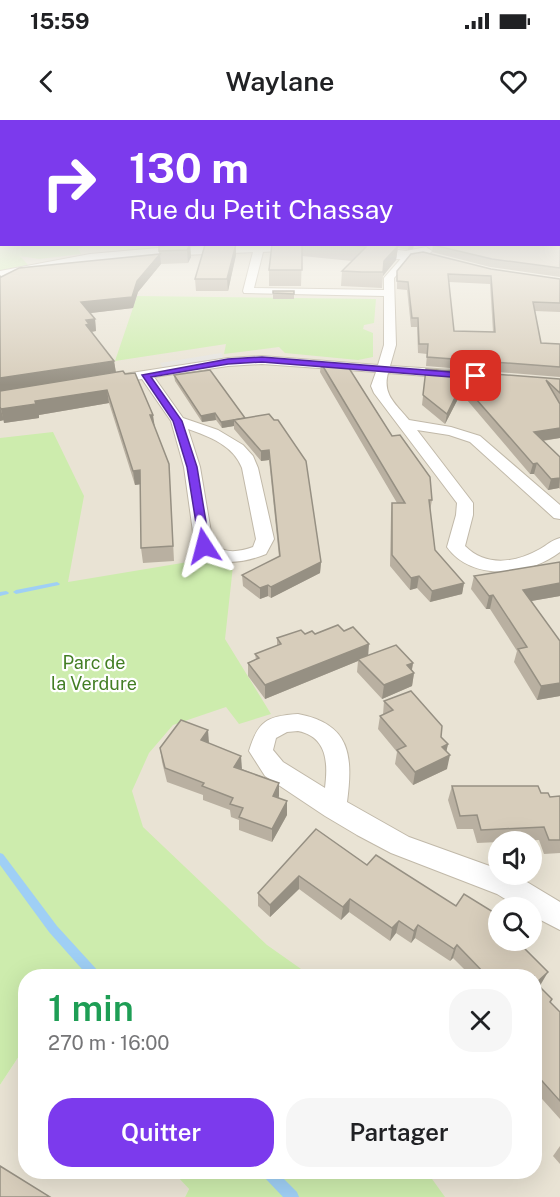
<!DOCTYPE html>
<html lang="fr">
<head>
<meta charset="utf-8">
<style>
  :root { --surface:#fff; --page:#f6f6f6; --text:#202124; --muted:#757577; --accent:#7c3aed }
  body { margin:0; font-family:"Public Sans",sans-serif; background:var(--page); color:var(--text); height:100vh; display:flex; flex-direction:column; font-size:22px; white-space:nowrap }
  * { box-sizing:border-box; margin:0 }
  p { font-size:20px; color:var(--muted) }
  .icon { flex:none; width:33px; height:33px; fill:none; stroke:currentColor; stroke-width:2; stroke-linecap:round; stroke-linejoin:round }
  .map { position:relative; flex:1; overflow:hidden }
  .drawer { position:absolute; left:18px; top:849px; width:524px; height:210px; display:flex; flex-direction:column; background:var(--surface); border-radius:24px; box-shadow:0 6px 24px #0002 }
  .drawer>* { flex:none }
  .banner { position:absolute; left:0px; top:0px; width:561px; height:126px; box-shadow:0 6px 24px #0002; background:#7c3aed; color:#fff; overflow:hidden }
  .fabs { position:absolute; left:488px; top:711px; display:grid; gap:12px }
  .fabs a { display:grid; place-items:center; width:54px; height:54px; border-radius:50%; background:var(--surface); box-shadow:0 6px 24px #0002; font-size:30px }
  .pin { position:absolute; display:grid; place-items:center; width:51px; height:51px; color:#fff; margin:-26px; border-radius:12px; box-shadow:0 3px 9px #0006 }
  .me { position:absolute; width:66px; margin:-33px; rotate:351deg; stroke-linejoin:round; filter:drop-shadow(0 0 4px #0008) }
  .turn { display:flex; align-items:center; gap:21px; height:126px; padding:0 30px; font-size:27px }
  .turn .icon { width:78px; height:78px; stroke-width:2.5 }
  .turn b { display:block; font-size:42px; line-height:51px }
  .round { display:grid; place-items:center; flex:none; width:63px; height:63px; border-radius:24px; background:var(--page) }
  .headline { display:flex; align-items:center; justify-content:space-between; height:102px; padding:0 30px }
  h1 { font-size:36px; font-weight:600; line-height:45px; color:#1e9e55 }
  .cta { display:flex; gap:12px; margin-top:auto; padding:12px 30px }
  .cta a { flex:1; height:69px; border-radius:24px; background:var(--accent); color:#fff; font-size:24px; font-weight:600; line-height:69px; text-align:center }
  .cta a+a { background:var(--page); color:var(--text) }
  .status { display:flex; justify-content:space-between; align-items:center; height:42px; padding:0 30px; background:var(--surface); direction:ltr }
  .status svg { height:16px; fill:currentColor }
  header { display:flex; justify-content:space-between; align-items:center; height:78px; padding:0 30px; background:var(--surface); font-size:27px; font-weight:600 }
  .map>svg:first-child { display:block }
</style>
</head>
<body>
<div class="status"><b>15:59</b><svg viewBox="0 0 49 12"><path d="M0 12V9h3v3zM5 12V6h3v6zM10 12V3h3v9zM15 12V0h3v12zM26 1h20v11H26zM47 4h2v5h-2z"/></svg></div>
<header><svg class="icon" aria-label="back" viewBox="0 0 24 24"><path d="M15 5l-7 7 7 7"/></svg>Waylane<svg class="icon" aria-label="heart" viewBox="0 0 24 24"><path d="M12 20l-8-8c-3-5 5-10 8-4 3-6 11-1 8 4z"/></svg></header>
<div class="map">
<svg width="560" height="1077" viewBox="0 0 560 1077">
  <rect width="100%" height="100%" fill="#f5f1e7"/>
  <g fill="#e9e3d4" fill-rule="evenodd">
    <path d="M0,114L2,124H560V114V1077H351L333,1052H534V856H185L0,531ZM498,722H531V754H498ZM498,788H531V820H498Z"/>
    <path d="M25,927L26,1052H173L189,1069L185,1077H0V965Z"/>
  </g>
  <g fill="#cdecad">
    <path d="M0,114L2,124L87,125L78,128L81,134L39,139L20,136L28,145L0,151Z"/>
    <path d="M137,176L376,179L374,203L364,205L363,209L373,213V237L358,240L285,233L279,227L224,234L226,224L115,241Z"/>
    <path d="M53,312L84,376L68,462L200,440L233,446L225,519L271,594L239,604L226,587L173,605L149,633L132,671L143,707L267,825L311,856H26L25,927L0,965V318Z"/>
    <path d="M173,1052H427L445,1077H185L189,1069Z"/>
  </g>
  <path fill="#e5e3df" d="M221,233L225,240L163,248L160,243Z"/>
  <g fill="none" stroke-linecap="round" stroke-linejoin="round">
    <g fill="#9fcff5" fill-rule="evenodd">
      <path d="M57,462L60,464L59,465L16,474L13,472L16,470Z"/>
      <path d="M6,471L8,472L9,473L8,474L0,476V472Z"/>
      <path d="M0,733L3,734L57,806L99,852L100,856H88L49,812L0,745Z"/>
      <path d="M263,1052H277L297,1072L299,1077H283L264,1057Z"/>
    </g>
    <defs>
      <g id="minor">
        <path d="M258,129L263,132L254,168L384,170V158L405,134H411V138L394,158L396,225L390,246L452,250L458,254L452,258L388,253C382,275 396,284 409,300L451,307L480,316L560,385V399L554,398L470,322L449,315L417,310L473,383V395L465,426C486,447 515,443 540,429C547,425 552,420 560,418V432C529,456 472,462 447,427L456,395L457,383L374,273L371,266L376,252L262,244L228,246L154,257L183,298L218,310L243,325L253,336L258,348L274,419L266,434C244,443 211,449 195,426L184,347L171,301L142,259L110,264L103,260L105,257L228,238L262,236L378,245L384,225V176L244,173L243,171L253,132ZM188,309C210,317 233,325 242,348L256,419L253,427C239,432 225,434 213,424L200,347Z"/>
        <path d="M298,594C351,604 353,636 347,682L409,717L498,749V754L517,756L560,782V810L531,795V788H520L497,774L391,733L357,715L325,696L265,656L249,631C258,601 267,596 298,594ZM298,611C328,617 328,644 325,668L283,642L273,630L276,618L287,612Z"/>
      </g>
      <g id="tertiary">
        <path d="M257,124L315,126L309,130L158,136L90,142L0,159V151L90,134L158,128Z"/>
        <path d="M362,125L406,131L426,127L432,131C417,147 377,136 358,132V126Z"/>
      </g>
    </defs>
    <use href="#minor" stroke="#c1b9a9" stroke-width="2"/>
    <use href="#tertiary" stroke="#c1b9a9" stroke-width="2"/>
    <use href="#minor" fill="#fff" fill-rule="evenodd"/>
    <use href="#tertiary" fill="#fff" fill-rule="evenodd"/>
  </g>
  <g fill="#b9b0a1" fill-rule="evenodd">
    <path d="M560,114V157L490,147L432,132L433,125L560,124Z"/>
    <path d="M159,124H190L191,137L188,143L161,144L138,172L133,188L90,193L95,199L96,211L91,212L114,241L116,253L155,308L169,344L174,441L143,443L141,428V364L135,365L109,283L39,295V298L4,303V300L0,301V156L1,157L159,134Z"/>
    <path d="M272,124H414L413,129L408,130L398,128L396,140L383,156L382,168L341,166L342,151L352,141L302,136L301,166H269V150Z"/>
    <path d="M236,135L228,171H196L195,159Z"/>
    <path d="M491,149L560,159V192L535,191L541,223L560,224V257L426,246L427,234L418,233L417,207H411L407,170L397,169V151ZM449,162L490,164L493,212L454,211Z"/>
    <rect x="273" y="171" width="21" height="8"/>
    <path d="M321,243L432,380L430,391L435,430L464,463L462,474L430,482L417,468L410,470L390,446L391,394L392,383H397L320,252Z"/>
    <path d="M426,249L560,259V318L543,321L560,337V369L559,368L548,370L534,354H530L461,273L445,304L422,285Z"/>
    <path d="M174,255L245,298L269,294L321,442L320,453L271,478L268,476L260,479L243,466L242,455L279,437L269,340L261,341L234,309V306L222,308L216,300L202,302L175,261Z"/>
    <path d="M474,456L560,476L531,481L560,521V576L537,580L514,542L517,531L490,489H486L471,469Z"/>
    <path d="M305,514H315L368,535L413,543L412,550L414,553L412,566L382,579L357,552L358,541L265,579L248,556V543L256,540L255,534L277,526V518Z"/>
    <path d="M384,581L441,617L448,624L446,631L447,649L413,665L395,644L397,632L378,609L380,596L383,595Z"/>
    <path d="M209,624L242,649L279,663V678L287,695L272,722L239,710V700L231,697L230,690L203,680V675L167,662L162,642L160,628Z"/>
    <path d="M452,666L541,673L550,677L560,676V733L544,734L539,720L477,723L473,709H457L448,680Z"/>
    <path d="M316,709L367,745L456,786L496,800L541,864L539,866L551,883L560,892V999L534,970V856H471L453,838L450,841L415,818L411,823L396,813L390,821L349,792L341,800L299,769L270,797L258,786V773Z"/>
    <path d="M560,1026V1044L553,1036Z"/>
  </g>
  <g fill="#969083">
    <path d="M190,124L191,137L188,143L187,130Z"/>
    <path d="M236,124V135L228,171L227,159Z"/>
    <path d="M409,124H414L413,129L408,130Z"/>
    <path d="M398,126L396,140L383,156L384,141Z"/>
    <path d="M160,134L161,144L138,172L133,188L83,194L81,182L137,161Z"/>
    <path d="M95,199L96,211L90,212L88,217L86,200Z"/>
    <path d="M114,241L116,253L0,272V258Z"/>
    <path d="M462,263L461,273L445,304L447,294Z"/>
    <path d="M107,270L109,283L39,295V298L4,303L1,289L35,281Z"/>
    <path d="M0,287L4,300L0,301Z"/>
    <path d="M215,293L216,300L202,302L201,296Z"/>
    <path d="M150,295H153L155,308Z"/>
    <path d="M234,300V306L222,308L221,302Z"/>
    <path d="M560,308V318L532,322L534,312Z"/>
    <path d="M269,330V340L261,341V331Z"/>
    <path d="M537,343L534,354H530L533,344Z"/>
    <path d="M140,350L142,364L135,365L133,351Z"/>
    <path d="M560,358L559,368L548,370L551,359Z"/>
    <path d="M321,442L320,453L271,478V467Z"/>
    <path d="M419,456L417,468L410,470L411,458Z"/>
    <path d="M464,463L462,474L430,482L432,471Z"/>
    <path d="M560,463V476L520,483L523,470Z"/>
    <path d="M268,465V476L260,479V468Z"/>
    <path d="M493,475L490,489H486L489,476Z"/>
    <path d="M369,524L368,538L358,539V541L265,579V565Z"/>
    <path d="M413,543L411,554L414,553L412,566L382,579L384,565L407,545Z"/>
    <path d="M560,563V576L537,580L541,566Z"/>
    <path d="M208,610L209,623L201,620Z"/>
    <path d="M448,624L445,638L442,627Z"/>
    <path d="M450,635L447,649L413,665L415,652Z"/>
    <path d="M241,636L242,649L234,647Z"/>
    <path d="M279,663V676L273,689V676Z"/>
    <path d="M287,681V695L272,722V709Z"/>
    <path d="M299,756V769L270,797V785Z"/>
    <path d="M350,779L349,792L341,800L343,787Z"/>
    <path d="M399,801L396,813L390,821L392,808Z"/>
    <path d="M418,805L415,818L411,823L414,811Z"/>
    <path d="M457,825L453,838L450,841L454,829Z"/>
    <path d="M548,852L541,864L534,871L536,863Z"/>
  </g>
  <g fill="#d7cdbb" stroke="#969083" stroke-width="1.5" fill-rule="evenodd">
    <path d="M560,114V148L492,139L433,125L560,124Z"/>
    <path d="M190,124L187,130L159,131V126Z"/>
    <path d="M236,124L227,159H195L205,125Z"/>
    <path d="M272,124H302V150H269Z"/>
    <path d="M339,124H391L398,126L384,141L383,152H362L342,151L366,127Z"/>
    <path d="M423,132L491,149L560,159V183L533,182L541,223L560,224V247L427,237L428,224H419L418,198H412L408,162L397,161V151L411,134ZM448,154L491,156L495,212L454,211Z"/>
    <path d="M160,134L137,161L132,177L81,182L95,199L86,200L89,204L86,205L114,241L0,258V156L1,157L19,148Z"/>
    <path d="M273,171H294V174L273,173Z"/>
    <path d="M321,243L347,245L392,316L400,315L430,357L432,380H429L435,430L464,463L432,471L419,456L411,458L392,435V383H405Z"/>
    <path d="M426,249L560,259V273L546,260L560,284V308L534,312L560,337V358L551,359L537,343L533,344L462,263L447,294L423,275Z"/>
    <path d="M210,250L245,298L221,302L215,293L201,296L174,255Z"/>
    <path d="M123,251L125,254L135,253L153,295H150L169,344L173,426L141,428L140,350L133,351L107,270L35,281L36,284L1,289L0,287V271Z"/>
    <path d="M269,294L274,300H278L306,341L321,442L271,467L268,465L260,468L242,455L280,436L269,330L261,331L234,300Z"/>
    <path d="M560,442V463L523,470L560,521V563L541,566L518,529L527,527L493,475L489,476L474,456Z"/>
    <path d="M338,505L344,511L353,507L369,524L265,565L248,543L259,538L255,534L281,524L277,518L301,510L305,514L312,511L315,514Z"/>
    <path d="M396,525L413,543L407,545L414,553L384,565L358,539Z"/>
    <path d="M411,571L442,606L441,617L448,624L442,627L450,635L415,652L397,630L406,626L380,596L393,590L384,581Z"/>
    <path d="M181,600L208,610L201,620L241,636L234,647L279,663L273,676L287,681L272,709L239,697L243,688L230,684L233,678L202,666L204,663L165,648L160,628Z"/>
    <path d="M452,666H538L541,673H548L550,677L560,676V720H549L544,707L481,710L477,695L460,696Z"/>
    <path d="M316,709L367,745L376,735L456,786L464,774L498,795L495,799L498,802V820H516L548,852L536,863L552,879L550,882L560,892V981L534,952V856H487L457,825L454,829L418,805L414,811L399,801L392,808L350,779L343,787L299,756L270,785L258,773Z"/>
    <path d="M0,1046L50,1077H0Z"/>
  </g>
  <linearGradient id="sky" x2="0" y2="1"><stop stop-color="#8bbfed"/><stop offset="0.43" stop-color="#faf9f4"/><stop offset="1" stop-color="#faf9f4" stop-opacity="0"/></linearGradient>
  <rect width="560" height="265" fill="url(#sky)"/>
  <path fill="#7c3aed" stroke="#51269a" stroke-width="1.5" d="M262,237L476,254L480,256L476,259L262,242L228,244L151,257L182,301L197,347L210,426L208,428H200L187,347L173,301L142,255L228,239Z"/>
  <g text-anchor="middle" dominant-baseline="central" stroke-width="4.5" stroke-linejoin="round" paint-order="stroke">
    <g font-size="18" fill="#437e24" stroke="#fff">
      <text x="94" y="542">Parc de<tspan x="94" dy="21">la Verdure</tspan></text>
    </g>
  </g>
</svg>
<div class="fabs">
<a><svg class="icon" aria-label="sound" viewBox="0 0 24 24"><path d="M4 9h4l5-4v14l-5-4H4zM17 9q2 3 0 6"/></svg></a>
<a><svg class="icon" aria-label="search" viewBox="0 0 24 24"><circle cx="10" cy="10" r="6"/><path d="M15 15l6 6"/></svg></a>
</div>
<div class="pin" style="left:476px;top:256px;background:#d93025"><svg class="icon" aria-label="arrive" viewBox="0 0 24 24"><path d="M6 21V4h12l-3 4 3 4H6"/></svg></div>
<svg class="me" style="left:204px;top:426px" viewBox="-20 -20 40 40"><path d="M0-17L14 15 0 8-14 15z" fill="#7c3aed" stroke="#fff" stroke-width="4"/></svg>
<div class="banner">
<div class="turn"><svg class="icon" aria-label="right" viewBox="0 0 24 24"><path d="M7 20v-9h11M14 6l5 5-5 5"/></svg><div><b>130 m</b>Rue du Petit Chassay</div></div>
</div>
<section class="drawer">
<div class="headline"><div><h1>1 min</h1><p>270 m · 16:00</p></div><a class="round"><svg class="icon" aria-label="close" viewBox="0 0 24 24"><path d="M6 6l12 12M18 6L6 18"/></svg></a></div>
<div class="cta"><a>Quitter</a><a>Partager</a></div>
</section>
</div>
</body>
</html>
